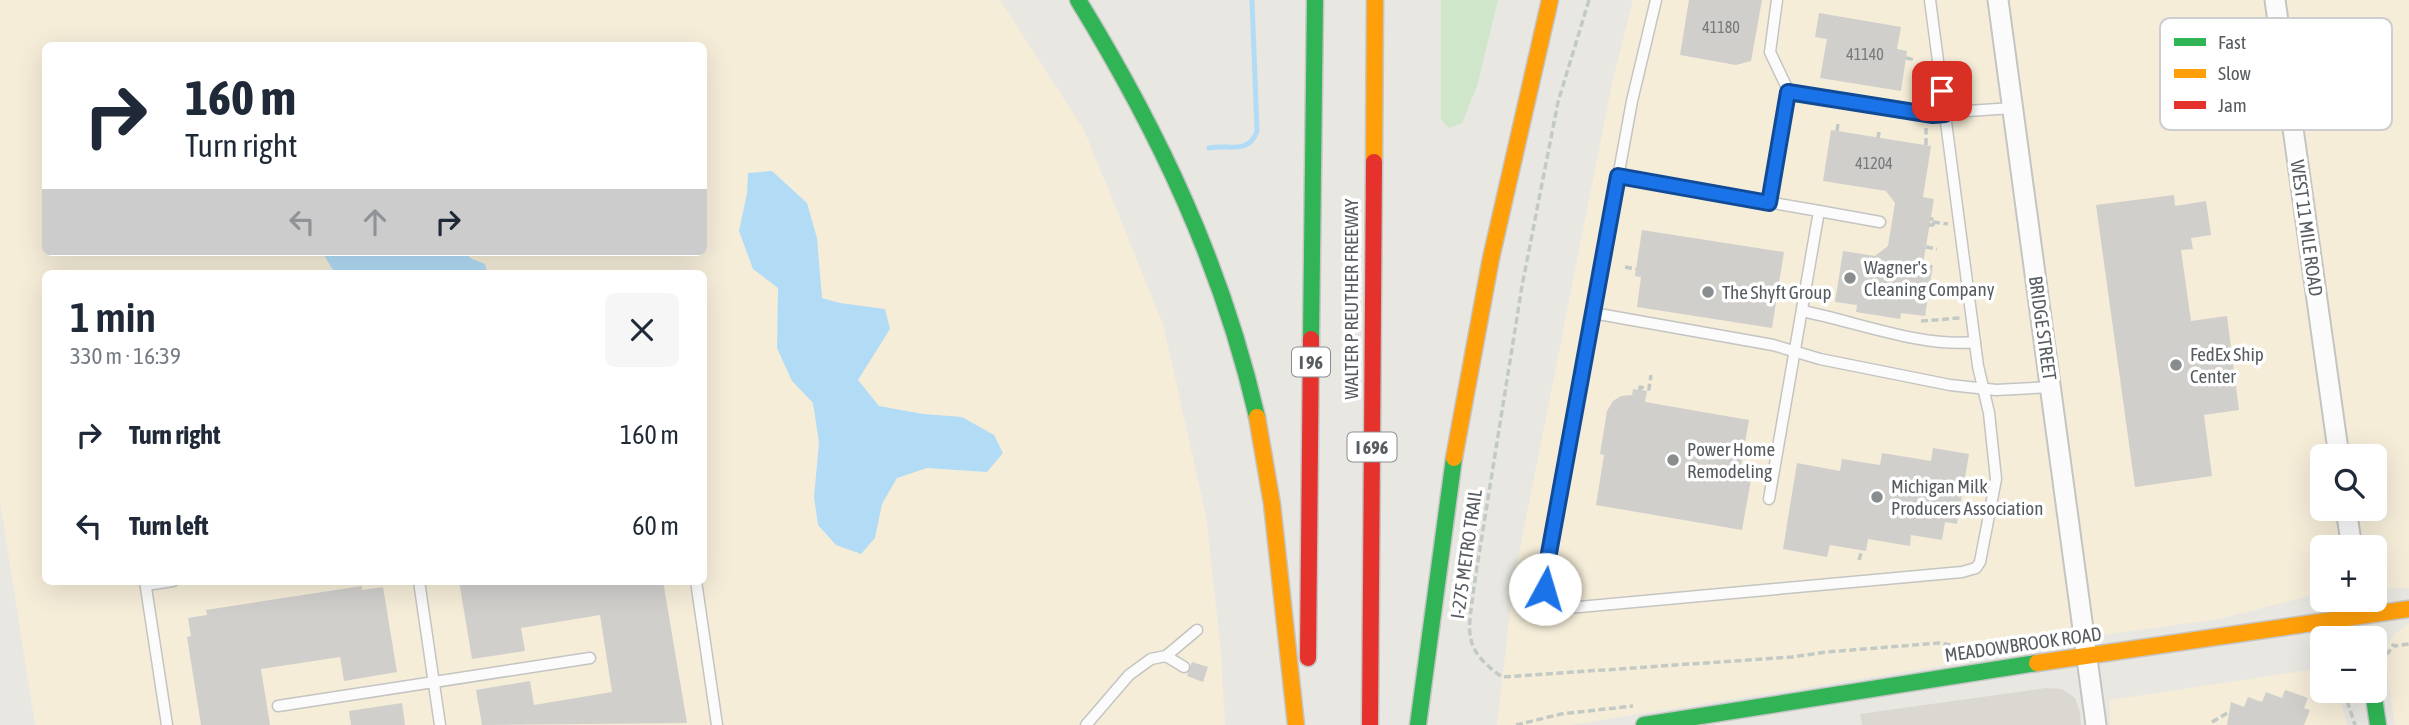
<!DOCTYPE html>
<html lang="en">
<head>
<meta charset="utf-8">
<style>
  :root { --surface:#fff; --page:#f6f6f7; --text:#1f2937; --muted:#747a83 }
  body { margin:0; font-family:"Asap Condensed",sans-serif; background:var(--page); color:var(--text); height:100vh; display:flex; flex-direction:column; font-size:26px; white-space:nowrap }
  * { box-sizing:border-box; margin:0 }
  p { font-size:23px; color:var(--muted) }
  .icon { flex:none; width:38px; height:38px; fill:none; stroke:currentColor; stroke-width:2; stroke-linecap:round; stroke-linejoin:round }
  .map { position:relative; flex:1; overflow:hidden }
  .details { position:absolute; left:42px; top:270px; width:665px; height:315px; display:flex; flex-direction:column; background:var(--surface); border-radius:10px; box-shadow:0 7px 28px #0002 }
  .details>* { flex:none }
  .top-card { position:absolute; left:42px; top:42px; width:665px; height:214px; border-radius:10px; box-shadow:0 7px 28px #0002; background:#fff; color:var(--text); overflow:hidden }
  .tools { position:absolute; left:2310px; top:444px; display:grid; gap:14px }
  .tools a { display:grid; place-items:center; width:77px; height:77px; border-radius:10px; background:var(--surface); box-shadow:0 7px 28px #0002; font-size:35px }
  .pin { position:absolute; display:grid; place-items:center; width:60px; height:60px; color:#fff; margin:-30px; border-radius:14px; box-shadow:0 4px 10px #0006 }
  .me { position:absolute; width:77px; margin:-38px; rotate:6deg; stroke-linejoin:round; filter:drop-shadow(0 0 5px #0008) }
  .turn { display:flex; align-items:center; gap:24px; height:147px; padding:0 28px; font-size:32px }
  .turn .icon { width:91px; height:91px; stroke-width:2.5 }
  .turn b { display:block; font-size:49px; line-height:60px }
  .lanes { display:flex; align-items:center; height:66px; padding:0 28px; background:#0003; justify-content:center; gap:35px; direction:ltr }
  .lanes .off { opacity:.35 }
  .round { display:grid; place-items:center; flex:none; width:74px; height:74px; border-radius:10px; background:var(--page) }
  .head { display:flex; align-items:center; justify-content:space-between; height:119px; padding:0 28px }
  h1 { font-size:42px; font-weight:600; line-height:52px }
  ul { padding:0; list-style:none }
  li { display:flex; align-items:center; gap:21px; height:91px; padding:0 28px }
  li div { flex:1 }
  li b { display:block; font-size:26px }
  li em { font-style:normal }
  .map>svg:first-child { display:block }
</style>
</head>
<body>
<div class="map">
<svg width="2409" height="725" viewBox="0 0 2409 725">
  <rect width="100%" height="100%" fill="#e8e7e2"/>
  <g fill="#f5edd8" fill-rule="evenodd">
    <path d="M0,0H1000L1084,130L1163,324L1206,516L1221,653L1225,725H35L0,501ZM46,46H704V252H46ZM46,273H704V581H46Z"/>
    <path d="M1633,0H2409V588L2375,589V548H2322V593L2219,619L2030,645L1947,665L1570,725H1497L1514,579L1613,79ZM2322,457H2375V509H2322Z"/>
    <path d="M2409,623V725H2395L2384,652L2394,634Z"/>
    <path d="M2322,668V691H2338L2347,725H2110V700Z"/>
  </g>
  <path fill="#dad8d1" d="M2046,688L2062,689L2075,698L2080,712L2081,725H1862L1860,714Z"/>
  <path fill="#cfe6cb" d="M1441,0H1498L1477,86L1462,123L1449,128L1441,119Z"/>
  <g fill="#b2dcf6">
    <path d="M772,171L807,203L817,238L822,298L840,303L885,309L890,329L858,380L879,406L923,414L962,417L994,435L1003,453L987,472L927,468L897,478L882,504L875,538L861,554L836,545L818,525L814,497L819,443L813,403L792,381L777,348L778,288L753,269L739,231L747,193L748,173Z"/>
    <path d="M322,252H464L472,259L485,264L487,273H340L333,270Z"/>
  </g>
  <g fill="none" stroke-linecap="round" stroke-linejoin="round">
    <path stroke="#b2dcf6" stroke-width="5" d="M1209,148C1228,144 1249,155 1257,131L1252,0"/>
  </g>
  <g fill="#d0cfcc">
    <path d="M1689,0H1762L1751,61L1736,65L1680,55Z"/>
    <path d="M1819,13L1901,27L1897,49L1907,51L1901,91L1820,78L1827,39L1815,37Z"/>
    <path d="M1831,130L1931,146L1923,197L1934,199L1923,264L1933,265L1925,316L1901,313L1900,319L1856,312L1857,305L1835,302L1843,251L1875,256L1888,246L1895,203L1886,191L1823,181Z"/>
    <path d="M2174,195L2175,206L2206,201L2211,235L2191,238L2193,249L2181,250L2191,321L2227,316L2239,410L2204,415L2212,476L2135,487L2096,205Z"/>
    <path d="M1642,230L1784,252L1772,328L1637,307L1641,277L1635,276Z"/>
    <path d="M1633,389L1647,391L1645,402L1749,420L1741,466L1753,468L1742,530L1596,505L1604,455L1600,454L1607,411L1613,401L1621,396L1632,395Z"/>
    <path d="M1933,448L1969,454L1957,524L1945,522L1942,540L1911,535L1910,546L1868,539L1866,551L1830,545L1827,557L1783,549L1797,463L1840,471L1842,459L1880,465L1882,453L1931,461Z"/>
    <path d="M459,581H663L687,723L482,725L476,690L530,681L534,705L612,692L600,615L521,628L525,651L472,659Z"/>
    <path d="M362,586V590L383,587L397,672L344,681L340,657L261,669L270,725H201L187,637L191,636L188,618L207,615L206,610Z"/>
    <path d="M1192,662L1208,667L1203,682L1187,676Z"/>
    <path d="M2285,690L2308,698L2304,708L2310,710L2304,725H2227L2231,702L2244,707L2248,697L2262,702L2266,692L2282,698Z"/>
    <path d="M402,703L405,725H351L349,711Z"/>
  </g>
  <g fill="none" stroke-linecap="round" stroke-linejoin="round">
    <defs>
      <g id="lane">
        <path d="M1656,0L1632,101L1545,575C1543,592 1551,603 1568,608L1962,572L1976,568L1980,562L1996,479L1989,413L1978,366L1930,0"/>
        <path d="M1789,92L1922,114L2013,108"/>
        <path d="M1618,176L1819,211L1769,499"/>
        <path d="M1769,203L1789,92L1770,52L1777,0"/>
        <path d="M1819,211L1880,222"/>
        <path d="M1802,311C1854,321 1922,348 1975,342"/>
        <path d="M1593,313L1773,345L1820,359L1950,385L1996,390L2051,387"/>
        <path d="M145,581L167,725"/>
        <path d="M419,581L440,725"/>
        <path d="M696,581L717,725"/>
        <path d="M146,585L173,581"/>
        <path d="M1166,656L1184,667"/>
        <path d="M278,706L590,658"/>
        <path d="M1086,725L1129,675L1151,659L1166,656L1197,630"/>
      </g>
      <g id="street">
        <path d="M1998,0L2096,725"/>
        <path d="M2275,0L2339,457"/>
        <path d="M2346,509L2352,548"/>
      </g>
      <g id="fast">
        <path d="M1078,0C1159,132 1222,265 1257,417"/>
        <path d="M1311,339L1315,0"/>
        <path d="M2373,691L2378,725"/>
        <path d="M1418,725L1454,458"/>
        <path d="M1644,725L2037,663"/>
      </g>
      <g id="slow">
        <path d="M1374,162L1375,0"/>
        <path d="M1257,417L1272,504L1296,725"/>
        <path d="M1454,458L1491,258L1550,0"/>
        <path d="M2037,663L2409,609"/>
      </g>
      <g id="jam">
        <path d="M1308,658L1311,339"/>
        <path d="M1370,725L1374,162"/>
      </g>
    </defs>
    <use href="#lane" stroke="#c4c4c2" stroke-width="13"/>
    <use href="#street" stroke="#c4c4c2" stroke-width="23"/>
    <use href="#fast" stroke="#c4c5c4" stroke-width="19"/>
    <use href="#slow" stroke="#c4c5c4" stroke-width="19"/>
    <use href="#jam" stroke="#c4c5c4" stroke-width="19"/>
    <g stroke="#c3cac5" stroke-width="3.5" stroke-dasharray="7 3.5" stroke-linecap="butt">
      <path d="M1589,0L1558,102L1522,286L1474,586C1469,631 1460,647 1502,677L1792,657L1826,652L1939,643L1958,646L1968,651"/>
      <path d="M1906,58L1916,60"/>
      <path d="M1837,131L1838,124"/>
      <path d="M1878,138L1879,132"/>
      <path d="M1926,145V128"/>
      <path d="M1933,222L1948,224"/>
      <path d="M1929,225H1933L1934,219H1930"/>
      <path d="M1926,247L1937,249"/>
      <path d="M1625,267L1636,269"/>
      <path d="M1921,321L1960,318"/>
      <path d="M1640,390V387L1649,389L1651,375"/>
      <path d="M1859,560L1862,550"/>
      <path d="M2375,655L2388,653L2393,645L2395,646L2409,644"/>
      <path d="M2344,691L2355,725"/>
      <path d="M2212,722L2229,712"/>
      <path d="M1516,725L1561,714L1633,706"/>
    </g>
    <use href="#lane" stroke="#fcfbfb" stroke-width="10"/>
    <use href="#street" stroke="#fcfbfb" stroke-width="19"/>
    <use href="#fast" stroke="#30b455" stroke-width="16"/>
    <use href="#slow" stroke="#ff9f0a" stroke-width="16"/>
    <use href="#jam" stroke="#e5322d" stroke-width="16"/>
  </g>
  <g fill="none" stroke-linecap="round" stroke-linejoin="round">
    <defs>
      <path id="route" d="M1545,589V575L1618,176L1769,203L1788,92L1933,115L1945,114L1942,91"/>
    </defs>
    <use href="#route" stroke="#114b97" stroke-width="18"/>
    <use href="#route" stroke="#1a73e8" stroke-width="12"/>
  </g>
  <g fill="#8a8d8e" stroke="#fff" stroke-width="2.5">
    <circle cx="1850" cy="278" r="7"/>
    <circle cx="1708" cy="292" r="7"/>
    <circle cx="2176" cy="365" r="7"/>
    <circle cx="1673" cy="460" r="7"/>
    <circle cx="1877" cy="497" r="7"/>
  </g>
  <g text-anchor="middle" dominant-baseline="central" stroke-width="7" stroke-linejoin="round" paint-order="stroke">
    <g font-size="16" fill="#767a7c">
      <text x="1721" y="27">41180</text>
      <text x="1865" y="54">41140</text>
      <text x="1874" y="163">41204</text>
    </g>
    <g fill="#fff" stroke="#898d90" stroke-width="2">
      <rect x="1292" y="347.5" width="38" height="29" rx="5"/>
      <rect x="1347.5" y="432.5" width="49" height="29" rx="5"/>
    </g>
    <g font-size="18" font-weight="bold" fill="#575c60">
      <text x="1311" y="362">I 96</text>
      <text x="1372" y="447">I 696</text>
    </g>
    <g font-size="19" fill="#575c60" stroke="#fff">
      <text transform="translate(2307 228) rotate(82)">WEST 11 MILE ROAD</text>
      <text transform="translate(1351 299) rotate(-90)">WALTER P REUTHER FREEWAY</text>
      <text transform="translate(2043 328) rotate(82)">BRIDGE STREET</text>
      <text transform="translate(1466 554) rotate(-82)">I-275 METRO TRAIL</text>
      <text transform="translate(2023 644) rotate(-8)">MEADOWBROOK ROAD</text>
    </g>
    <g font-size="19" fill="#575c60" stroke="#fff" text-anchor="start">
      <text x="1864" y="267">Wagner's<tspan x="1864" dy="22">Cleaning Company</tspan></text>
      <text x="1722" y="292">The Shyft Group</text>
      <text x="2190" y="354">FedEx Ship<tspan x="2190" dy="22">Center</tspan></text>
      <text x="1687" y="449">Power Home<tspan x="1687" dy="22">Remodeling</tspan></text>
      <text x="1891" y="486">Michigan Milk<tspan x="1891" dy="22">Producers Association</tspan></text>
    </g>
  </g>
  <rect x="2160" y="18" width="232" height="112" rx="10" fill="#fff" stroke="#cdcecf" stroke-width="2"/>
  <rect x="2174" y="38" width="32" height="8" fill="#30b455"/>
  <rect x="2174" y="69" width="32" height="9" fill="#ff9f0a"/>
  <rect x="2174" y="101" width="32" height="8" fill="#e5322d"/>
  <g font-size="19" fill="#575c60">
    <text x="2218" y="49">Fast</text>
    <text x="2218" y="80">Slow</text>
    <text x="2218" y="112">Jam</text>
  </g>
</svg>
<div class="tools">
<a><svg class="icon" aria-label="search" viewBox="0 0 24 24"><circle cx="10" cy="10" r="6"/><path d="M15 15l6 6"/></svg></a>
<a>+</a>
<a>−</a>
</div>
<div class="pin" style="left:1942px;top:91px;background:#d93025"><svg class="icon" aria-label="arrive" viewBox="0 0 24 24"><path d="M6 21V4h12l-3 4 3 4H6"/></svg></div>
<svg class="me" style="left:1545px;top:589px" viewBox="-20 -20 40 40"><circle r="19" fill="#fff"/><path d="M0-13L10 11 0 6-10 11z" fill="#1a73e8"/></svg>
<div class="top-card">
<div class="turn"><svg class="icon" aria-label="right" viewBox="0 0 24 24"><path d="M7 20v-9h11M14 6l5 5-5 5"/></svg><div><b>160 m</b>Turn right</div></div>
<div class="lanes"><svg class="icon off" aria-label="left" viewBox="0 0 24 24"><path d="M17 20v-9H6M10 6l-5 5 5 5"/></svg><svg class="icon off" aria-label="ahead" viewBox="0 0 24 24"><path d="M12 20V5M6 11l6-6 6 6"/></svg><svg class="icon" aria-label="right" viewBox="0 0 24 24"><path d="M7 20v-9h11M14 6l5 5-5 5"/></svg></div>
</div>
<section class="details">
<div class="head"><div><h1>1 min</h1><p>330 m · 16:39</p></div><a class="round"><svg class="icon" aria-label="close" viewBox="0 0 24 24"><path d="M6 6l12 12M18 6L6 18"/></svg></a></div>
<ul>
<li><svg class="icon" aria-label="right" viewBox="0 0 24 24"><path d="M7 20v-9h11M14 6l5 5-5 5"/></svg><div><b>Turn right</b></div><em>160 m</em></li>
<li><svg class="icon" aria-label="left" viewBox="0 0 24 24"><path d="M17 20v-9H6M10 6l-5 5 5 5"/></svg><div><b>Turn left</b></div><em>60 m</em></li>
</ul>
</section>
</div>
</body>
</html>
